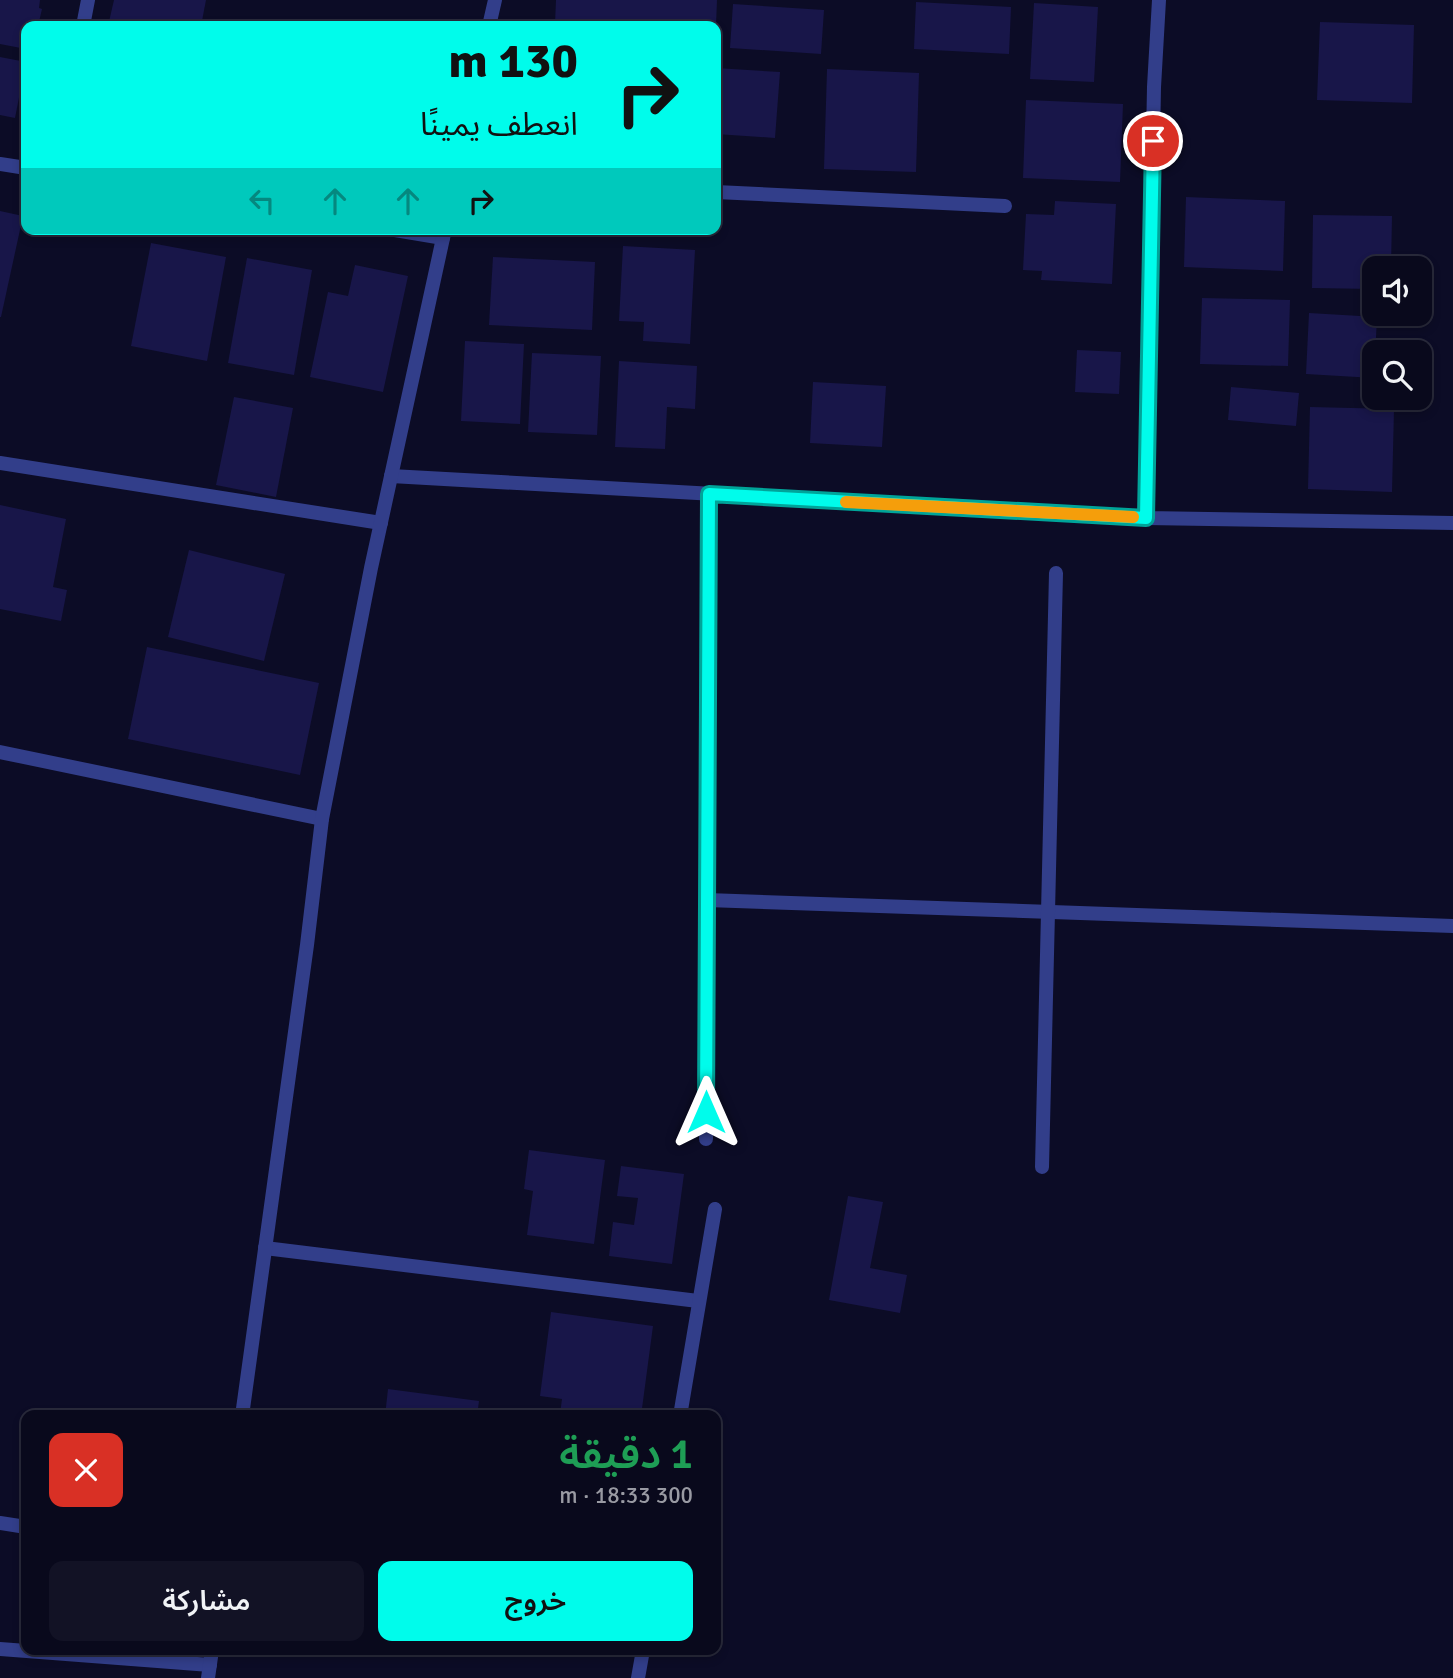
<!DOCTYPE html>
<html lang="ar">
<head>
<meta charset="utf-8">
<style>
  :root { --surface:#09091c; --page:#121225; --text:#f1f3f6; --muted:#999aa3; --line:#292a3b; --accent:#00fceb }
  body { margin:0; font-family:Signika,"Noto Sans Arabic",sans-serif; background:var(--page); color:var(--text); direction:rtl; height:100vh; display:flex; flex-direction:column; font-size:26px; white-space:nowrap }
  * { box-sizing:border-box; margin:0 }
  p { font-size:23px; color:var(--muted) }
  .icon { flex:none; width:38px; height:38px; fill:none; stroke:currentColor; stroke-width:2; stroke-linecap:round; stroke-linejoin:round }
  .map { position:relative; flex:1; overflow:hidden; direction:ltr }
  .side { position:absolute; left:21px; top:1410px; width:700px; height:245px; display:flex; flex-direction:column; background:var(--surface); border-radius:14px; box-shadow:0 4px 10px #0003,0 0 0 2px var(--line); direction:rtl }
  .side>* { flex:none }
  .guide { position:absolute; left:21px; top:21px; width:700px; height:214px; border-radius:14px; box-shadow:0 4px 10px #0003,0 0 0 2px var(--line); direction:rtl; background:#00fceb; color:#111; overflow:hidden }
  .fabs { position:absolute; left:1362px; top:256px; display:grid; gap:14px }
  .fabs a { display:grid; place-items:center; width:70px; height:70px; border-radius:14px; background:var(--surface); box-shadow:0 4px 10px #0003,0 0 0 2px var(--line); font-size:35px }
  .pin { position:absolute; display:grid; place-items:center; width:60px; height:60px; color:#fff; margin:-30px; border:4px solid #fff; border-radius:50%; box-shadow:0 2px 7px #0007 }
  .me { position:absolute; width:77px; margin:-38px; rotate:0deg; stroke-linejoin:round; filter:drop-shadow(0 0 5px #0008) }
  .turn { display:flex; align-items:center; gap:24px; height:147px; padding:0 28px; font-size:32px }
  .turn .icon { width:91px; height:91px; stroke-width:2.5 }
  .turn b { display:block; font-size:49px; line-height:60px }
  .lanes { display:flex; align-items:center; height:66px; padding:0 28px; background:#0003; justify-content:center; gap:35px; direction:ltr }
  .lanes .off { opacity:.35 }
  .round { display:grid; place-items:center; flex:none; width:74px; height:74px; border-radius:14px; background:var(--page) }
  .summary { display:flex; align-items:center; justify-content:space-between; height:119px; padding:0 28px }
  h1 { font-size:42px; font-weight:600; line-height:52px; color:#1e9e55 }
  .button { display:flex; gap:14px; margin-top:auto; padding:14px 28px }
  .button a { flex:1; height:80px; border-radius:14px; background:var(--accent); color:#111; font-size:28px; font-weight:600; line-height:80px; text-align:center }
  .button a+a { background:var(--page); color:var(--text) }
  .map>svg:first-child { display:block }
</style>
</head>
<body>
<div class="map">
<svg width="1453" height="1678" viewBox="0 0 1453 1678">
  <rect width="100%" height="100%" fill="#0c0c26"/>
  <g fill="#181649">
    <path d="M0,0H40L39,8L42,9L38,26H26V49L0,44Z"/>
    <path d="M114,0H206L201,26H108Z"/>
    <path d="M556,0H717L716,26L555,24Z"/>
    <path d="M916,2L1011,7L1009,54L914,49Z"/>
    <path d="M1034,3L1098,7L1094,82L1030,79Z"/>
    <path d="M733,4L824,10L821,54L730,48Z"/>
    <path d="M1320,22L1414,25L1412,103L1317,100Z"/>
    <path d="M0,57L26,62L15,118L0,115Z"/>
    <path d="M716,68L780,72L775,138L716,134Z"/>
    <path d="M827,69L919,73L916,172L824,169Z"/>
    <path d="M1026,100L1123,104L1120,182L1023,178Z"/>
    <path d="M1186,197L1285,201L1283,271L1184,267Z"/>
    <path d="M1055,201L1116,204L1112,284L1041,280L1042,271L1023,270L1026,214L1054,215Z"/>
    <path d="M0,211L23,216L1,317H0Z"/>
    <path d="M1313,215L1392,216L1391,268H1374V289L1312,288Z"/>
    <path d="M151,243L226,257L207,361L131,346Z"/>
    <path d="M623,246L695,250L690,344L643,341L644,322L619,321Z"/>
    <path d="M493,257L595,262L592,330L489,325Z"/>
    <path d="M247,258L312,270L294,375L228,363Z"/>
    <path d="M355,265L408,276L383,392L310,377L328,292L348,296Z"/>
    <path d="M1202,298L1290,300L1288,366L1200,364Z"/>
    <path d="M1309,313L1377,317L1374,378L1306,374Z"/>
    <path d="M465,341L524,344L520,424L461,421Z"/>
    <path d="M1077,350L1121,352L1119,394L1075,392Z"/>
    <path d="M532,353L601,356L597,435L528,432Z"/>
    <path d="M619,361L697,366L695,409L667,407L665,449L615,447Z"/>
    <path d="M813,382L886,386L882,447L810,443Z"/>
    <path d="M1231,387L1299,393L1296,426L1228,420Z"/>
    <path d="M234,397L293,408L276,497L216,485Z"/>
    <path d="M1310,407L1394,409L1392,492L1308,489Z"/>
    <path d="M0,505L66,519L53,587L67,590L61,621L0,609Z"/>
    <path d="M189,550L285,574L264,661L168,637Z"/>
    <path d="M147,647L319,683L300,775L128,739Z"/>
    <path d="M529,1150L605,1160L594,1244L527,1235L533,1191L524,1189Z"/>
    <path d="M621,1166L684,1174L672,1264L609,1256L613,1222L634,1225L638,1198L617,1196Z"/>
    <path d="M848,1196L883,1202L870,1268L907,1275L900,1313L829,1300Z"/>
    <path d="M551,1312L653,1326L641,1416L560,1414L562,1399L540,1396Z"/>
    <path d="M388,1389L479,1401L477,1416H385Z"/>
  </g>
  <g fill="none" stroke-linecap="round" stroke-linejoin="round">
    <g stroke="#323e8a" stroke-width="14">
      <path d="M707,900L1453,926"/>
      <path d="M1042,1167L1056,573"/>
    </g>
    <g stroke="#323e8a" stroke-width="14">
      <path d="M83,26L88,0"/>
      <path d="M0,164L26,168"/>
      <path d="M716,192L1005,206"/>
      <path d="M389,229L443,238"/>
      <path d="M0,463L381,523"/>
      <path d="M391,476L1146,518L1453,523"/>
      <path d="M1146,518L1154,87L1159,0"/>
      <path d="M0,752L322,819"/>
      <path d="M706,1139L709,494"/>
      <path d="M265,1248L698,1301"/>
      <path d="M680,1416L715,1209"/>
      <path d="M0,1523L26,1527"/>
      <path d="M0,1649L210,1665"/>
      <path d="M638,1678L643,1650"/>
    </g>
    <g stroke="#323e8a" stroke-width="14">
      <path d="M489,26L495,0"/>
      <path d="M242,1416L307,945L322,819L371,568L445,229"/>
      <path d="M208,1678L212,1650"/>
    </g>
  </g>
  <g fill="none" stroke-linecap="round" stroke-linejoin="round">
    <defs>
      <path id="route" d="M706,1112L709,494L1146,518L1153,141"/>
    </defs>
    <use href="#route" stroke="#00a499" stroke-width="18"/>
    <use href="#route" stroke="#00fceb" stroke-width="12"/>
    <path stroke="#f59e0b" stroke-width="12" d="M846,502L1133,517"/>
  </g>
</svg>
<div class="fabs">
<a><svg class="icon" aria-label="sound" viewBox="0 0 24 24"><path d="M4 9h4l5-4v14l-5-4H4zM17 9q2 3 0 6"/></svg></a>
<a><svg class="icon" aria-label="search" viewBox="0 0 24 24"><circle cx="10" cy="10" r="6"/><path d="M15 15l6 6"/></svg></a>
</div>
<div class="pin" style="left:1153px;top:141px;background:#d93025"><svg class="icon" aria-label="arrive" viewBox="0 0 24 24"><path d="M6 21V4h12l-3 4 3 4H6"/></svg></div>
<svg class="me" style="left:706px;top:1112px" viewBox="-20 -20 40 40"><path d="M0-17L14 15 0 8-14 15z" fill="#00fceb" stroke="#fff" stroke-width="4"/></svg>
<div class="guide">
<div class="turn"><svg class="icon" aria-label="right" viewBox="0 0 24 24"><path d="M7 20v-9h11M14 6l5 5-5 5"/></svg><div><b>130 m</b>انعطف يمينًا</div></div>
<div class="lanes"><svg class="icon off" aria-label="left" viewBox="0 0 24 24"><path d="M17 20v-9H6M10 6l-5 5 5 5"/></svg><svg class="icon off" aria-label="ahead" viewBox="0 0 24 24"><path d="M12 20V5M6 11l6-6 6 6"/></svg><svg class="icon off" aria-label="ahead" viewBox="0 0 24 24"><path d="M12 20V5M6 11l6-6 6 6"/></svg><svg class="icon" aria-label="right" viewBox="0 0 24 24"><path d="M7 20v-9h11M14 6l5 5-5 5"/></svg></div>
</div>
<section class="side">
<div class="summary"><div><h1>1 دقيقة</h1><p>300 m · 18:33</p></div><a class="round" style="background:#d93025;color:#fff"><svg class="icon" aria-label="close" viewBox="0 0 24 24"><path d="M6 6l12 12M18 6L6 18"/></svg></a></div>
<div class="button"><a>خروج</a><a>مشاركة</a></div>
</section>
</div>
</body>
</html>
